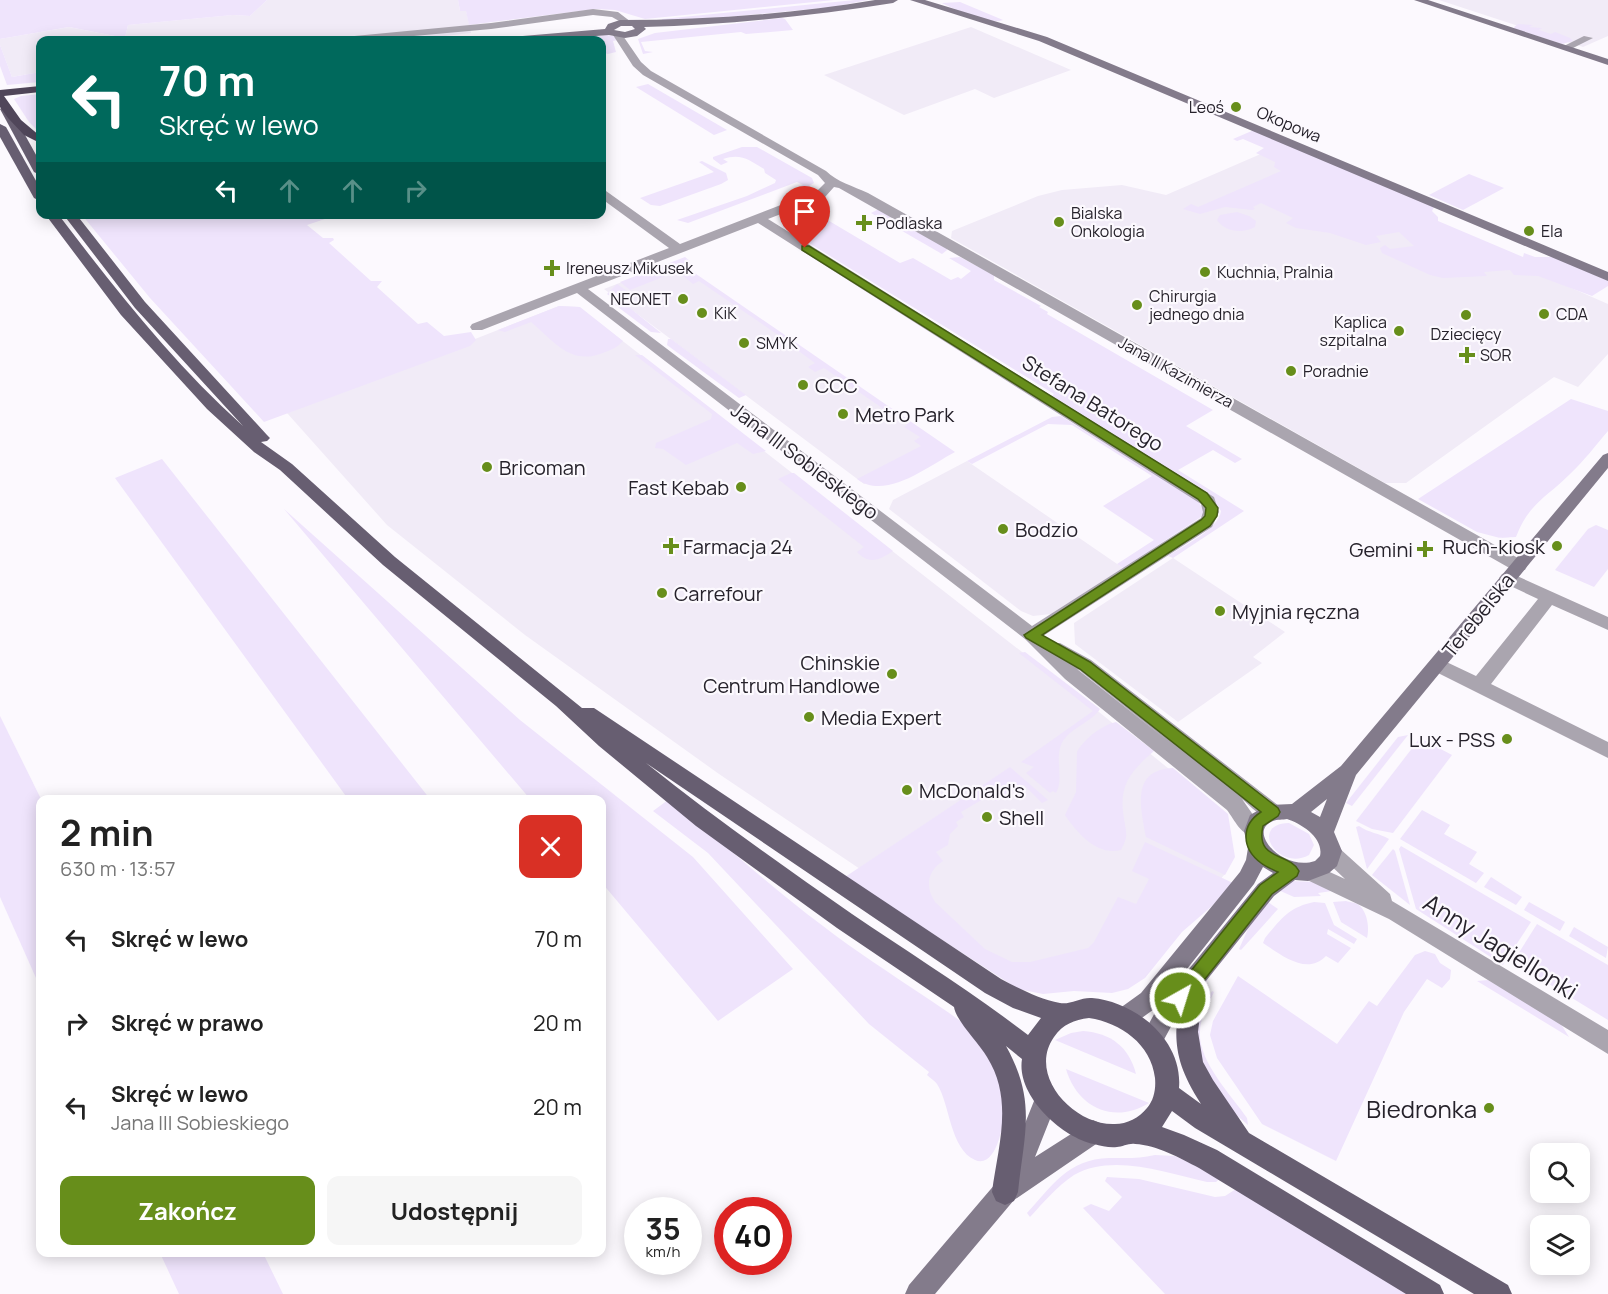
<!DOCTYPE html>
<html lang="pl">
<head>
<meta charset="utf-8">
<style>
  :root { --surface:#fff; --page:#f6f6f6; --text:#222; --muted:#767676; --accent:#678e1b }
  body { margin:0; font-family:Manrope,sans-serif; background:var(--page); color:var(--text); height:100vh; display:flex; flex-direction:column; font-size:22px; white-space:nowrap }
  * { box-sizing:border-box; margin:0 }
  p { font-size:20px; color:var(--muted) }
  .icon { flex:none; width:33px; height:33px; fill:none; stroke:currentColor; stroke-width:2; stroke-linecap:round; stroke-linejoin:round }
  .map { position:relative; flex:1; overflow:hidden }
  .sheet { position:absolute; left:36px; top:795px; width:570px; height:462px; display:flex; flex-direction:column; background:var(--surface); border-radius:12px; box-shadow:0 3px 15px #0003 }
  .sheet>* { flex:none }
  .top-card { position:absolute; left:36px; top:36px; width:570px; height:183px; border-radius:12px; box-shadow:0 3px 15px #0003; background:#00695c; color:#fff; overflow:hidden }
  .buttons { position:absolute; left:1530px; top:1143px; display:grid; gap:12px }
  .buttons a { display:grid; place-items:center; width:60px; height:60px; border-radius:12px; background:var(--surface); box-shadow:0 3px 15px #0003; font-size:30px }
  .speed { position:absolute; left:624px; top:1197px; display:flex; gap:12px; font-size:30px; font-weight:700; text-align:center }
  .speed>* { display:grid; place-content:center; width:78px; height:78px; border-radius:50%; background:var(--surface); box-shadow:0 3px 15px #0003; line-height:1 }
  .speed small { font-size:15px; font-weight:400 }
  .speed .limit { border:9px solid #d22; background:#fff; color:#111 }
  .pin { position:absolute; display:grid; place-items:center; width:51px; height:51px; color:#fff; margin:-62px -26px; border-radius:50% 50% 50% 0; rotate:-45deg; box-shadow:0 0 6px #0007 }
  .pin .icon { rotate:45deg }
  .me { position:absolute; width:66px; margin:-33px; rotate:39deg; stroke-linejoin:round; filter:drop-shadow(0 0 4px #0008) }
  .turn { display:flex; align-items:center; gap:21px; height:126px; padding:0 24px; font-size:27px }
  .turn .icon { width:78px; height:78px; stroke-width:2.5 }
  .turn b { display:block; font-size:42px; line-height:51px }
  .lanes { display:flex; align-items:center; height:57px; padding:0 24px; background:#0003; justify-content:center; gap:30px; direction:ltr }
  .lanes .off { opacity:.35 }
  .round { display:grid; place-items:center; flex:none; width:63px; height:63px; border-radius:12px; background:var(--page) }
  .headline { display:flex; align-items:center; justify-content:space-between; height:102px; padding:0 24px }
  h1 { font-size:36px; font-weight:700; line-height:45px }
  .cta { display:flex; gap:12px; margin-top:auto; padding:12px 24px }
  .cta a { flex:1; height:69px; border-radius:12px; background:var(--accent); color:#fff; font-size:24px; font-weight:700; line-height:69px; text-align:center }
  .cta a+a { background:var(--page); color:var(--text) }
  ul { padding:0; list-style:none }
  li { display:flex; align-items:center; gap:18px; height:84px; padding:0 24px }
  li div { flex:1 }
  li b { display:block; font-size:22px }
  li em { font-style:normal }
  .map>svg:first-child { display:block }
</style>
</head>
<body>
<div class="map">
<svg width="1608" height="1294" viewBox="0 0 1608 1294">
  <rect width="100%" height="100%" fill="#fcf9fe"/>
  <g fill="#f1ebf7">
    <path d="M267,0H458L460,11L466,10L471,33L410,40H40V72L12,77L0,45V39L69,27L125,38L128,25L233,15L250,16Z"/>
    <path d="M1439,0H1608V36L1583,47Z"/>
    <path d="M971,27L1071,70L994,98L975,89L904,115L824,75Z"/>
    <path d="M1263,153L1608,304V354L1578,387L1554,377L1406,483H1385L951,238L952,231L1038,196L1062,190L1122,185L1166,195Z"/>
    <path d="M676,261L953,452L864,484L604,289Z"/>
    <path d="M559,306L579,307L1099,712L1228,817L1225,874L1190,913L1016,974L719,774L525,635L387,525L287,413Z"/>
    <path d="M967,461L1123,568L1051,614L1033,616L1021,611L889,509L893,500Z"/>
    <path d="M1173,558L1285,632L1253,657L1262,663L1178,722L1075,644L1074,623Z"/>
  </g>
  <g fill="#efe4fc">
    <path d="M0,0H267L250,16L233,15L128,25L125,38L69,27L0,39Z"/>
    <path d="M458,0H834L645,19L615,10L596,9L469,25L466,11H460Z"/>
    <path d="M855,0H868L833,7L663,23L662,19Z"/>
    <path d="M960,2L1003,20C988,26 956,10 942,3Z"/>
    <path d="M782,18L785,19L793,30L746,34L741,32L641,42L645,51L653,52L643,54L638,39L655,33Z"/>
    <path d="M1518,24L1533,25L1529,27L1542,28L1539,30L1551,34L1555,32L1570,38L1573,41L1562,44L1515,29L1514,27Z"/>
    <path d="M606,35L615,36L617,40L613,41L616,52L608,54L602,52V40H544Z"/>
    <path d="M0,45L12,77L40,72V82L7,85L0,66Z"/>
    <path d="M648,84L727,130L714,135L636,87Z"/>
    <path d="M40,94V133L29,122L14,99L21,96Z"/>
    <path d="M1254,130L1434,207L1432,211L1438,217V221L1523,257L1524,253L1535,257H1555L1608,281V286L1592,296L1538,276L1514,275L1510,270L1484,272L1487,276L1443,278L1430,275L1382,253L1380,248L1385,245L1390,249L1414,246L1399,232L1376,236L1381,242L1366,245L1330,233L1296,228L1286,223L1293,218L1261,203L1253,207L1255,209L1252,210L1225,207L1200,214L1183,209L1191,204L1198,207L1281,171L1274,167L1275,162L1256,153L1264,148L1243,139L1237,141L1233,139Z"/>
    <path d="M742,147H757L812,178L814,183L800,191L796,188L803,185L797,182L688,223L677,220L747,196L775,183L776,180L765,173L764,169C749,160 741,153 723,159L728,162L721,165L713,159V157Z"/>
    <path d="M702,161L726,173L728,180L721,184L660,206L651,205L640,198L714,172L699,162Z"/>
    <path d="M1469,174L1504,188L1463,210L1429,195Z"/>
    <path d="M809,209L900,263L913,258L951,280L958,277L961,279L971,271L949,258L960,257L994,275V280L1041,306L1039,307L1048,312L1047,314L1213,410L1186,426L1242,459L1235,463L1213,450L1178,470L1244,511L1173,558L1168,556C1183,546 1219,529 1221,511L1211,497L1052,396L1054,394L783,227L785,218Z"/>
    <path d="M879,209L947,248V250L942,254L871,213Z"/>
    <path d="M1237,212L1249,216L1256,221L1255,227C1242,234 1225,232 1217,220L1220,215Z"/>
    <path d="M82,215H337L307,225L323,238H333L334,240L329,243L371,281H382L377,287L418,324L427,322L444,336L471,332L476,340L470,346L264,422L150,298Z"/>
    <path d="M685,257L690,261L683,265L955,452C928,466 886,501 857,479L921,446L914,441L920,437L904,427L907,425L824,368L815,372L808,367L815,363L789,344L781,348L775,344L784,339L699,281L693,284L682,275L679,276L673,273L630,290L620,282Z"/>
    <path d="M617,284L627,291L615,296L661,333L651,332L614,304L618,302L607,294Z"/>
    <path d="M559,306L580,307L623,341C618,347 611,350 603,353C570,366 554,341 531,322L505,332L498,330Z"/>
    <path d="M668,339H671L746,395L739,398L667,345Z"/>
    <path d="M635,355H642L766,451L753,454L737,443L686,465L663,449L655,448L656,443L711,419L712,414Z"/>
    <path d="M1571,399L1608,411V431C1596,445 1584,461 1570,474C1546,498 1529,503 1516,537L1500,538L1477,532L1418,499Z"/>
    <path d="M1061,416L1197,500L1204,510L1201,517L1123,568L1117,564L1154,540L1103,506L1152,476L1072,425L1048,424L972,464L967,461L1052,417Z"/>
    <path d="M162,459L430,799H348L115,478Z"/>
    <path d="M791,473H794L893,551C880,560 869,565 857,552L864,547L778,479Z"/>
    <path d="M284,509L520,720L693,857L793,969L718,1021L602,883V800L530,799Z"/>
    <path d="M1596,525L1608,530V569L1594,587L1555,570L1588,529Z"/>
    <path d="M1025,652L1100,709C1090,724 1068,728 1061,745C1055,761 1064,779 1056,793L1053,791L1050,793L1026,773L1034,767L1021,762L1093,711L1019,653Z"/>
    <path d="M0,716L41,799L40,987L0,897Z"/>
    <path d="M1116,722L1154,751C1131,771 1118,785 1124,818C1126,833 1129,835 1121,850C1097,856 1078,834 1065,815L1076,792L1077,752C1084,739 1102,725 1116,722Z"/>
    <path d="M1408,735L1352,806L1346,803L1398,737Z"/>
    <path d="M1420,738L1452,755L1393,833L1372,829L1356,821Z"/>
    <path d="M1010,767L1048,800L1042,803L1024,785L996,801L990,795L961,812L964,817L956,822L958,826L950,834L948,845L936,852L943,861C927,872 925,886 935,902L985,949L1012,962H1030L1088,948L1094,942L1118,897L1136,904L1149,879L1132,871L1145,842L1233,883L1212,906L1182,932L1145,978L1128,989L1112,993L1074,991L1043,994L1018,989L845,877Z"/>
    <path d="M1173,768L1228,814L1235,857L1225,875L1146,837C1141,808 1130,770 1173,768Z"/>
    <path d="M668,800C721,840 769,886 823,926C855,951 890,973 924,996C943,1009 965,1022 981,1040C994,1056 1002,1079 1004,1099C1006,1113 999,1170 975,1160C950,1149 950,1104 937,1084C935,1081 930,1078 927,1075L929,1072L869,1024L708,853L653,811Z"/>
    <path d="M1422,810L1450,825L1444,834L1477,852L1469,864L1484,873L1476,883L1400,839Z"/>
    <path d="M1289,823L1309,834L1314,845L1309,855C1278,872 1248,824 1289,823Z"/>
    <path d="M1359,826C1369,833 1379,833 1389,839L1367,869L1356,827Z"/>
    <path d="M1401,846L1531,922L1503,965L1416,909L1399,849Z"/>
    <path d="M1393,849L1395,851L1410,905L1372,875Z"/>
    <path d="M1491,877L1522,897L1516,905L1484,887Z"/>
    <path d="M1291,881L1317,882L1332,891L1318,893L1321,896L1294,897L1276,889Z"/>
    <path d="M1265,900L1278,909L1241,950L1239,949L1255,913Z"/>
    <path d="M1346,901C1348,902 1352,902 1355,903C1367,907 1370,928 1367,938L1341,922L1333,902Z"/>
    <path d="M1314,902L1325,903L1334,925L1357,939L1354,944L1328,929L1327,934L1351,948L1338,963L1326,956C1307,976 1281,955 1263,943L1265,938C1281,919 1289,907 1314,902Z"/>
    <path d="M1529,902L1565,922L1560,931L1524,910Z"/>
    <path d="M1537,924L1608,965V1020L1513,962Z"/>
    <path d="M1574,927L1608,947L1606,958L1569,936Z"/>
    <path d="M1425,951L1435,954L1440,963L1451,970L1450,979L1442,988L1427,979L1404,1012L1336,1161L1262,1124L1217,1058L1210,1035L1213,1021L1238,976L1337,1044L1369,1001L1377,1006L1415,955Z"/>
    <path d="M1488,980L1559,1021L1569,1037L1477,981Z"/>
    <path d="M1212,991L1214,992C1208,1005 1200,1018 1200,1032C1198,1061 1231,1095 1247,1118L1248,1125L1225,1105L1197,1052L1198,1018L1202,1007Z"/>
    <path d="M1083,1031C1111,1033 1129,1047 1136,1074L1055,1040L1071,1033Z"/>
    <path d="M1066,1069L1149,1103C1113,1125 1077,1107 1066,1069Z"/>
    <path d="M1155,1155L1175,1156L1221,1177L1216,1182H1207C1166,1173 1113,1153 1074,1175C1057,1186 1043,1203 1030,1217L1027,1213C1052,1186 1068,1159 1109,1158C1125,1158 1139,1159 1155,1155Z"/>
    <path d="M1107,1177L1139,1179L1215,1197L1225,1196L1236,1189L1418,1294H1165L1083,1208L1091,1204L1109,1211L1122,1197L1105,1181Z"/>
    <path d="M160,1253H263L283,1294H179Z"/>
  </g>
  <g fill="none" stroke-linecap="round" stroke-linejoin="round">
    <g fill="#aaa5af" fill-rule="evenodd">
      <path d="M593,9L618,12L631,22L626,25L612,17L593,15L491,29L370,40H339L344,37L491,23Z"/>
      <path d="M615,33H621L641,62L651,71L826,171C837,182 853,186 868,193L1525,562L1527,566L1525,570H1513L839,188L834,187L825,197L768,219L1214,497L1219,512L1212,527L1043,636L1050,643H1060L1091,660L1279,806L1282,812L1279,818C1264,823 1253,808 1242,799L1263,829L1260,835C1243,840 1236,822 1227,810L1065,679L1025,639L577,293L482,330H472L470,327L472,324L669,248L602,199V191H606L680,244L817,191L825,183L818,175L643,75L633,66L613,35ZM758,223L1201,504L1203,512L1201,518L1032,626L588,289ZM1077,669L1079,670L1173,745Z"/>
      <path d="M1584,36L1593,38L1569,50L1560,48Z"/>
      <path d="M1508,572L1608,617V630L1552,605L1491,684L1608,742V758L1432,670L1429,665L1432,660L1438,658L1476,676L1538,599L1502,582L1499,578L1502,574Z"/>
      <path d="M1331,845L1338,847L1390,894L1392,901L1608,1030V1054L1389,919L1303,878L1300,872L1303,866L1310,863L1345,879L1324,859L1321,853L1324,847Z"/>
    </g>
    <g fill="#837b8b" fill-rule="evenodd">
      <path d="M875,0H898L893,3C810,16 728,25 644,27L646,29L637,36L625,38L609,35L542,40H506L511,37L605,29L608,24L620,20C706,20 791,14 875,0ZM621,26H632L635,29L625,32L614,30Z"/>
      <path d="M910,0H925L1047,37L1608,272V281L1039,41Z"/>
      <path d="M1414,0H1428L1608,59V65Z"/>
      <path d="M1608,453V468L1356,775L1334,832L1342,851L1337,866L1329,873L1308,881L1295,880L1274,896L1174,1021L1160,1047L1152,1051L1144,1047L1140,1040L1158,1007L1258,884L1273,873L1263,867L1254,884L1157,1007L1132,1025L1124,1028L1116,1025L1113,1018L1116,1011L1141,993L1240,872L1246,860L1248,848L1244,831L1250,815L1268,805L1292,804L1341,766L1603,455ZM1327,799L1320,817L1311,812ZM1287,819C1302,824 1324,838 1320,856L1315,861C1283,872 1246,831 1273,821C1277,819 1283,820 1287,819Z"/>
      <path d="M1046,1088L1054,1091L1058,1099L1035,1157L1093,1120L1102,1124L1105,1132L1102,1140L1014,1200L935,1294H905L909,1285L996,1183L1022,1131L1038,1091Z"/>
    </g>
    <g fill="#675e71" fill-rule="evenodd">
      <path d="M5,105L10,108L40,162V175L34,172L0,109Z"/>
      <path d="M0,124L6,127L40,188V201L34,198L0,137Z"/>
      <path d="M45,214H58C115,289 173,363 243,426L135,308L63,214H76L145,302L267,435L270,438L267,441L261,442L292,464L395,557L582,708H594L1001,979C1020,989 1039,999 1060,1003C1070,1005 1081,997 1092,998C1136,1002 1183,1040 1179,1088L1201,1104C1170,1056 1174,1034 1182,981L1185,974L1193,971L1201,974L1204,981L1198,1032L1203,1062L1213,1080L1249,1133L1508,1285L1512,1294H1474L1195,1128L1172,1111L1162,1127L1184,1135L1217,1150L1440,1285L1444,1294H1406L1199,1168C1180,1158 1157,1145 1135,1144C1129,1143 1122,1147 1117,1147C1110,1148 1101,1146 1094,1144C1061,1137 1016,1095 1022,1059L1006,1046C1037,1102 1024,1133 1018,1192L1014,1201L1005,1205L996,1201L992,1192C998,1146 1014,1100 987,1057C979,1043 956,1021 954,1007L837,928L696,826L599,746L556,706L383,565L280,470L254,452L207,409L121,315ZM646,763L985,993L1013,1008L1041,1018L1028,1035C972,992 911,954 852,914C782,865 712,816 646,763ZM1089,1018C1121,1023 1151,1044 1155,1078C1156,1089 1154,1100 1147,1108C1139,1118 1127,1124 1115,1124C1074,1126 1027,1075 1054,1037C1063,1024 1074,1020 1089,1018Z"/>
    </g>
    <path fill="#50465a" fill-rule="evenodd" d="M40,86V92L4,96L21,120L40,136V143L24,135L8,118L0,107V90Z"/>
  </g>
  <path fill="#678e1b" stroke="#435c12" stroke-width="1.5" d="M802,246H809L1207,493L1218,508L1217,516L1210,526L1042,635L1090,662L1278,808L1280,812L1278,816L1263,826C1255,861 1289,852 1299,871L1297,876L1272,894L1186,1003L1180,1005L1174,1003L1171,998L1174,992L1260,885L1278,872C1272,869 1266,867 1261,863C1241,848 1241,825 1261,812L1080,669L1026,638L1024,635L1201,520L1205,516L1206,508L1198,499L802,250Z"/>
  <g fill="#678e1b" stroke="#fcf9fe" stroke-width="2">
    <circle cx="1236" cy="107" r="6"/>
    <circle cx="1059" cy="222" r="6"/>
    <path d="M861 214h6v6h6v6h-6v6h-6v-6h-6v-6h6z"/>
    <circle cx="1529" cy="231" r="6"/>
    <path d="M549 259h6v6h6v6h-6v6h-6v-6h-6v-6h6z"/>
    <circle cx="1205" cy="272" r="6"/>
    <circle cx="683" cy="299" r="6"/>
    <circle cx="1137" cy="305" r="6"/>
    <circle cx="702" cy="313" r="6"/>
    <circle cx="1544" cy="314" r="6"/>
    <circle cx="1466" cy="315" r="6"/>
    <circle cx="1399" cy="331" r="6"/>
    <circle cx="744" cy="343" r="6"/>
    <path d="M1464 346h6v6h6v6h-6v6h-6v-6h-6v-6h6z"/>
    <circle cx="1291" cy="371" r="6"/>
    <circle cx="803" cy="385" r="6"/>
    <circle cx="843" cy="414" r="6"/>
    <circle cx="487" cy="467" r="6"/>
    <circle cx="741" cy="487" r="6"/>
    <circle cx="1003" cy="529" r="6"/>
    <path d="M668 537h6v6h6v6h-6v6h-6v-6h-6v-6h6z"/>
    <circle cx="1557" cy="546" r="6"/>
    <path d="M1422 540h6v6h6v6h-6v6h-6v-6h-6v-6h6z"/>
    <circle cx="662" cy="593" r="6"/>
    <circle cx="1220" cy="611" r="6"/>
    <circle cx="892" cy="674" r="6"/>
    <circle cx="809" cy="717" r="6"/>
    <circle cx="1507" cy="739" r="6"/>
    <circle cx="907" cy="790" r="6"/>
    <circle cx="987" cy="817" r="6"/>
    <circle cx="1489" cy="1108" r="6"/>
  </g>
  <g text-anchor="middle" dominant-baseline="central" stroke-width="4.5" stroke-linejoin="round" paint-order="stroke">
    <g font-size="16" fill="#26222b" stroke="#fcf9fe" text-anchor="start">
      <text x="1224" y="107" text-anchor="end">Leoś</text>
      <text x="1071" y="213">Bialska<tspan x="1071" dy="18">Onkologia</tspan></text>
      <text x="876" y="223">Podlaska</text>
      <text x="1541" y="231">Ela</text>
      <text x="566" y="268">Ireneusz Mikusek</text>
      <text x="1217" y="272">Kuchnia, Pralnia</text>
      <text x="1149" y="296">Chirurgia<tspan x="1149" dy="18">jednego dnia</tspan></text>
      <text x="671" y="299" text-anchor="end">NEONET</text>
      <text x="714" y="313">KiK</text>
      <text x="1556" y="314">CDA</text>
      <text x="1387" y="322" text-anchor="end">Kaplica<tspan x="1387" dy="18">szpitalna</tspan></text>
      <text x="1466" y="334" text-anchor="middle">Dziecięcy</text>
      <text x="756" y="343">SMYK</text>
      <text x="1480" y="355">SOR</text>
      <text x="1303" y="371">Poradnie</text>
    </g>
    <g font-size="16" fill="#26222b" stroke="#fcf9fe">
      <text transform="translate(1289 124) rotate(23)">Okopowa</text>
      <text transform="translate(1176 372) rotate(29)">Jana II Kazimierza</text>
    </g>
    <g font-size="20" fill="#26222b" stroke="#fcf9fe" text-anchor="start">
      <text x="815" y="385">CCC</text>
      <text x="855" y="414">Metro Park</text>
      <text x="499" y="467">Bricoman</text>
      <text x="729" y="487" text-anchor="end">Fast Kebab</text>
      <text x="1015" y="529">Bodzio</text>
      <text x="683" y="546">Farmacja 24</text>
      <text x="1545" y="546" text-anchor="end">Ruch-kiosk</text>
      <text x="1413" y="549" text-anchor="end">Gemini</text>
      <text x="674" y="593">Carrefour</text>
      <text x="1232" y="611">Myjnia ręczna</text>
      <text x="880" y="662" text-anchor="end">Chinskie<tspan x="880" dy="23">Centrum Handlowe</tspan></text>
      <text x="821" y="717">Media Expert</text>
      <text x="1495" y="739" text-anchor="end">Lux - PSS</text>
      <text x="919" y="790">McDonald's</text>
      <text x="999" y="817">Shell</text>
    </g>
    <g font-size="20" fill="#26222b" stroke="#fcf9fe">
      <text transform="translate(1093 403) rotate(32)">Stefana Batorego</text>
      <text transform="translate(805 461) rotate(37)">Jana III Sobieskiego</text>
      <text transform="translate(1478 615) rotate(-51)">Terebelska</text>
    </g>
    <g font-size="24" fill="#26222b" stroke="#fcf9fe">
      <text transform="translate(1501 946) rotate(32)">Anny Jagiellonki</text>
    </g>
    <g font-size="24" fill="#26222b" stroke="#fcf9fe" text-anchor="end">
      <text x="1477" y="1108">Biedronka</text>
    </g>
  </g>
</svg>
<div class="buttons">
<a><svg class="icon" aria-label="search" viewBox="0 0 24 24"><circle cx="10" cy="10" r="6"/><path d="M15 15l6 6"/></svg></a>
<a><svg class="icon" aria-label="layers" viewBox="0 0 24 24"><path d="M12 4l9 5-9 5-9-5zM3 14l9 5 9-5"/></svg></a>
</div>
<div class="speed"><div>35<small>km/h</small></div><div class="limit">40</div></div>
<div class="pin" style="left:805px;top:248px;background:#d93025"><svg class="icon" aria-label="arrive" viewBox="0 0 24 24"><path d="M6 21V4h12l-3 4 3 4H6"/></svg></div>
<svg class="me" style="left:1180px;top:998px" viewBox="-20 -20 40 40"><circle r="17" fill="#678e1b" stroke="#fff" stroke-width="3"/><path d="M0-11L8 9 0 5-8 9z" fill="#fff"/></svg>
<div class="top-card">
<div class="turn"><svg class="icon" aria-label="left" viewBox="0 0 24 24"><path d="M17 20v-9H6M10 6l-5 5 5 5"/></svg><div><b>70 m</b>Skręć w lewo</div></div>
<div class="lanes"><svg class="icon" aria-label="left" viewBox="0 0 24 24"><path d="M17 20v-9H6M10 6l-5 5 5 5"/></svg><svg class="icon off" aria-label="ahead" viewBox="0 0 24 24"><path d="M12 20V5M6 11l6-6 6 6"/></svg><svg class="icon off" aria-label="ahead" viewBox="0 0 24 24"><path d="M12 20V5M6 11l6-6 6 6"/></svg><svg class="icon off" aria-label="right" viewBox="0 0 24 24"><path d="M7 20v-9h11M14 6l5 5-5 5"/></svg></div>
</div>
<section class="sheet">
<div class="headline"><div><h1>2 min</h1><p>630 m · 13:57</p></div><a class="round" style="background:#d93025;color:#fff"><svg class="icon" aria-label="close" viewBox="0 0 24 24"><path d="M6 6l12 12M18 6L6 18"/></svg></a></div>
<ul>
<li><svg class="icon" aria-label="left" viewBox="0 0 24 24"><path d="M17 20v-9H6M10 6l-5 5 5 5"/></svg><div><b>Skręć w lewo</b></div><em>70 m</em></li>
<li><svg class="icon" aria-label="right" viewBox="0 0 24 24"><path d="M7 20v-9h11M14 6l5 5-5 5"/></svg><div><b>Skręć w prawo</b></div><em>20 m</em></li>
<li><svg class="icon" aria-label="left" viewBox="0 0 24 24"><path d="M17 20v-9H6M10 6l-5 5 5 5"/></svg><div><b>Skręć w lewo</b><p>Jana III Sobieskiego</p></div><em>20 m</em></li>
</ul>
<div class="cta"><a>Zakończ</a><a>Udostępnij</a></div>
</section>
</div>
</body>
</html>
